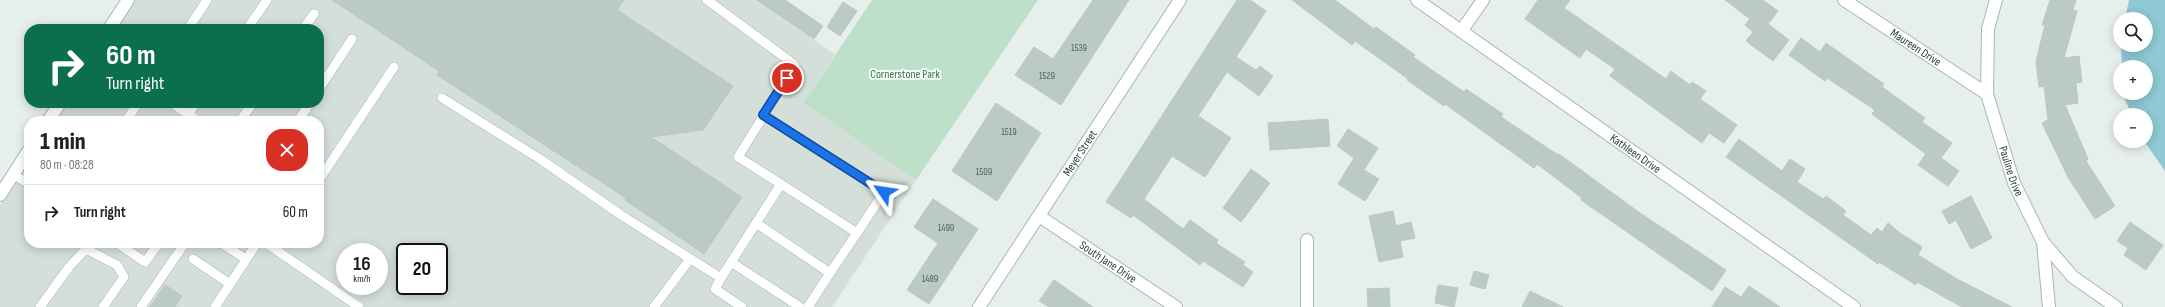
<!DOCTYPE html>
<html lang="en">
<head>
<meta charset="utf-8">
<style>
  :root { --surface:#fff; --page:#f6f6f6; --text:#222; --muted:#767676; --line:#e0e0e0 }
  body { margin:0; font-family:"Sofia Sans Condensed",sans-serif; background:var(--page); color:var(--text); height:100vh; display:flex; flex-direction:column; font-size:15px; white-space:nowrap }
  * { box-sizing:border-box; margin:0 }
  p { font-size:13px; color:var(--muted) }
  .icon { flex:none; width:22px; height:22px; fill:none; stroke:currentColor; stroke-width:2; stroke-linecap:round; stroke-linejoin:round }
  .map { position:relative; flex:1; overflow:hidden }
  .side { position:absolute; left:24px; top:116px; width:300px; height:132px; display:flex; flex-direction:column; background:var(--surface); border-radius:16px; box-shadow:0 2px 10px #0003 }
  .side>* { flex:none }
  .banner { position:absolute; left:24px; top:24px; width:300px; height:84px; border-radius:16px; box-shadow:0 2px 10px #0003; background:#0b6e4f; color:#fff; overflow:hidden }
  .tools { position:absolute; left:2113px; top:12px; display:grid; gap:8px }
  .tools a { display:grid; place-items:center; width:40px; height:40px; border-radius:50%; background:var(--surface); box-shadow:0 2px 10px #0003; font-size:20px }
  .speed { position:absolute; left:336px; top:243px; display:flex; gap:8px; font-size:20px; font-weight:700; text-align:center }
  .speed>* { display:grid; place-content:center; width:52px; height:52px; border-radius:50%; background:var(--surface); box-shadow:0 2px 10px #0003; line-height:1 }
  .speed small { font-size:10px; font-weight:400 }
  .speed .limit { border:2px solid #111; border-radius:6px; background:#fff; color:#111 }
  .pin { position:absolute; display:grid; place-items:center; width:34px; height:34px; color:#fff; margin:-17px; border:2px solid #fff; border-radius:50%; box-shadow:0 1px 4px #0007 }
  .me { position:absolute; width:44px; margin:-22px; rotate:302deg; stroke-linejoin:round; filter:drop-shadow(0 0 3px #0008) }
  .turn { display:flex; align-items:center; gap:14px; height:84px; padding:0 16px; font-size:18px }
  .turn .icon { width:52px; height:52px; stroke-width:2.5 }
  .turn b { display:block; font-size:28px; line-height:34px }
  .round { display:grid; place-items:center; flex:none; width:42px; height:42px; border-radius:16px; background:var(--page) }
  .headline { display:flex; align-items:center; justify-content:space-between; height:68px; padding:0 16px }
  h1 { font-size:24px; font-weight:800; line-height:30px }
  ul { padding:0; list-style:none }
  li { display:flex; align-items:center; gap:12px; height:56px; padding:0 16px; border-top:1px solid var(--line) }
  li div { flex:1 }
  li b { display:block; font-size:15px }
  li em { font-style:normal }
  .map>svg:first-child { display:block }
</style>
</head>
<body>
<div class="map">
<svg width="2165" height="307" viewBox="0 0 2165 307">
  <rect width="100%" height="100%" fill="#e6efeb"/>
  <path fill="#d4dfda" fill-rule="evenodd" d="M134,0H754L835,54L803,103L916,180L832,307H0V205L29,160V243H319V121H55L66,103H319V29H115ZM345,252H379V286H345ZM405,252H439V286H405Z"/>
  <path fill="#bfe0c8" d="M872,0H1038L916,180L803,103Z"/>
  <path fill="#8ec9d4" d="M2129,0H2165V171L2144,141H2146V115H2132L2123,95V93H2146V67H2122L2121,45H2146V19H2125Z"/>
  <g fill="#bbcac4" stroke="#b8c9c2">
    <path d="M332,0H624L617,10L733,86L703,130L651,137L742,197L704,254L625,200L626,198L437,75L439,71Z"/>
    <path d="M756,0H785L823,26L814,39Z"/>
    <path d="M1093,0H1129L1061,105L1015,75L1034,47L1053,59Z"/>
    <path d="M1237,0H1250L1266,11L1236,57L1256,70L1260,66L1273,76L1259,96L1227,72L1198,116L1231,138L1205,177L1172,156L1144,199L1183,229L1190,220L1218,240L1216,243L1245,262L1243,265L1253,272L1243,287L1203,261L1200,265L1133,215L1131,218L1106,202Z"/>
    <path d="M1292,0H1335L1374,29L1376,27L1415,55L1413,57L1464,92L1466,89L1503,114L1501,117L1558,155L1559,154L1640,213L1726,270L1712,291L1581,200L1582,198L1537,164L1534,168L1445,104L1444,106L1407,80L1408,79L1355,41L1352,45Z"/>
    <path d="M1538,0H1570L1564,8L1666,79L1671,71L1690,85L1692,82L1706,91L1700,99L1737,125L1724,143L1709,133L1702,143L1610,76L1615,69L1586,49L1580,58L1525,19Z"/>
    <path d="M1725,0H1763L1778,11L1768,24L1789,40L1773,61L1746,41L1753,32L1745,25L1750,19Z"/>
    <path d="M2050,0H2076L2073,10L2077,11L2064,58L2079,56L2082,82L2076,83L2078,103L2065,105L2088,159L2086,161L2115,206L2095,219L2068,177L2042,123L2048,120L2044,86L2039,87L2036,61L2045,25H2042Z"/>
    <path d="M843,2L857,11L840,36L827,27Z"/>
    <path d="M1801,38L1820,52L1826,43L1884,84L1882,87L1925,118L1922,122L1952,143L1941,158L1959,171L1948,186L1918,165L1926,154L1872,114L1875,110L1827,78L1825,81L1789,55Z"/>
    <path d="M996,103L1041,133L997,201L952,171Z"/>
    <path d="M1328,119L1330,146L1270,150L1268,123Z"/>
    <path d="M1348,129L1378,148L1364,170L1379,179L1365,201L1338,184L1354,158L1337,146Z"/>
    <path d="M1739,139L1782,171L1790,159L1805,169L1797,182L1823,199L1826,196L1846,211L1843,215L1871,235L1877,228L1882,232L1888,223L1900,233L1922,247L1918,255L1957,279L2012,307H1962L1917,282L1916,285L1879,262L1878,264L1726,157Z"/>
    <path d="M1251,169L1270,183L1241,222L1223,208Z"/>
    <path d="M1971,196L1992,238L1971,249L1956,220L1949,224L1942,211Z"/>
    <path d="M933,199L978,229L929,304L907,290L938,243L914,227Z"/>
    <path d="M1393,211L1396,226L1411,222L1415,238L1400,241L1403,257L1379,262L1369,216Z"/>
    <path d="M2130,222L2163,245L2146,270L2124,255L2128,248L2117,241Z"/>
    <path d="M1474,271L1489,275L1485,289L1470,285Z"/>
    <path d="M1054,280L1093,307H1049L1039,301Z"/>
    <path d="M165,285L182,296L175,307H150Z"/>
    <path d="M1438,285L1458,288L1454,307L1435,303Z"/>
    <path d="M1749,286L1780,307H1712L1725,287L1741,297Z"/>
    <path d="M1389,288L1390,307H1368L1367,289Z"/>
    <path d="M1530,291L1563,307H1522Z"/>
  </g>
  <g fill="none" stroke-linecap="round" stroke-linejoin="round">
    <defs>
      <g id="service">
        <path d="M188,29L207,0"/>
        <path d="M247,29L267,0"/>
        <path d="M303,29L314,14"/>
        <path d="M319,89L352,39"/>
        <path d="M442,98L540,159L621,215L721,278L781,184L738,157L795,65L707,0"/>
        <path d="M172,103L198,121"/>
        <path d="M188,114L196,103"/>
        <path d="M763,115L884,192L857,233L781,184"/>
        <path d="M126,121L138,103"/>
        <path d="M240,121L253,103"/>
        <path d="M298,121L310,103"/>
        <path d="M13,174L29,184"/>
        <path d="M319,180L394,67"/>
        <path d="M756,223L830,273L857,233"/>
        <path d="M117,243L145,262L159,243"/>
        <path d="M221,243L246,259"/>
        <path d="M266,243L359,307"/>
        <path d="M193,259L230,284"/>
        <path d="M731,262L800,307"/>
        <path d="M721,278L715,289L742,307"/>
        <path d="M40,307L69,267L86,249L117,265L124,277L103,307"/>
        <path d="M141,307L185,243"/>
        <path d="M215,307L257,243"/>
        <path d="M654,307L690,259"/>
        <path d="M808,307L830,273"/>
      </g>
      <g id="minor">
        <path id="s1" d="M1417,0L1854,307"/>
        <path id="s2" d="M1844,0L1987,94"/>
        <path id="s3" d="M1996,0L1988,29L1987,94L2014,183L2043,242L2073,277L2116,307"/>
        <path d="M109,29L128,0"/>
        <path d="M1462,30L1483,0"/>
        <path d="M48,121L60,103"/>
        <path d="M0,195L29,150"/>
        <path id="s4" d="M1039,216L1176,307"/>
        <path d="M1307,240V307"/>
        <path d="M2043,242L2049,307"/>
        <path id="s5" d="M979,307L1180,0"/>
      </g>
    </defs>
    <use href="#service" stroke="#a8b8b2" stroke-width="10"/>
    <use href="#minor" stroke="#a8b8b2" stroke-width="14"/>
    <use href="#service" stroke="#fff" stroke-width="9"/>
    <use href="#minor" stroke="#fff" stroke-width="12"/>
  </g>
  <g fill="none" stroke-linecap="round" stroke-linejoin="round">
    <defs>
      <path id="route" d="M787,78L763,115L884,192"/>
    </defs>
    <use href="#route" stroke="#114b97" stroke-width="10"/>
    <use href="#route" stroke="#1a73e8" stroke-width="7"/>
  </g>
  <g text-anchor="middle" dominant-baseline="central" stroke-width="4" stroke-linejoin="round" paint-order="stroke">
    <g font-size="10" fill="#4a645c">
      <text x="1079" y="48">1539</text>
      <text x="1047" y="76">1529</text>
      <text x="1009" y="132">1519</text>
      <text x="984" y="172">1509</text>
      <text x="946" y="228">1499</text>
      <text x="930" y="279">1489</text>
    </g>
    <g font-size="12" fill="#24423a" stroke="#f7fbf9">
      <text stroke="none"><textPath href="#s2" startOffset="86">Maureen Drive</textPath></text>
      <text stroke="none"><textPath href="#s1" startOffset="267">Kathleen Drive</textPath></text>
      <text stroke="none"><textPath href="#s5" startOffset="184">Meyer Street</textPath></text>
      <text stroke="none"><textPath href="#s3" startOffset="176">Pauline Drive</textPath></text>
      <text stroke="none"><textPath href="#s4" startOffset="83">South Jane Drive</textPath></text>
    </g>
    <g font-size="12" fill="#2d7a4b" stroke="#f7fbf9">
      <text x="905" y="74">Cornerstone Park</text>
    </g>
  </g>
</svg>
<div class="tools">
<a><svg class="icon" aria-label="search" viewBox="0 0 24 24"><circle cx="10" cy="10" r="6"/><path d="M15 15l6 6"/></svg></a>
<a>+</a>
<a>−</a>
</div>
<div class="speed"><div>16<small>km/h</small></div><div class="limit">20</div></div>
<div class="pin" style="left:787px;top:78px;background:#d93025"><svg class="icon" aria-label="arrive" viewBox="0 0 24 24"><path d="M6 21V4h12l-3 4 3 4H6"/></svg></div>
<svg class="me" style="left:884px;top:192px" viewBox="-20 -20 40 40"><path d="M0-17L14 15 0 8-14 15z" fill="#1a73e8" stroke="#fff" stroke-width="4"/></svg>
<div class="banner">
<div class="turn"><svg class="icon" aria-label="right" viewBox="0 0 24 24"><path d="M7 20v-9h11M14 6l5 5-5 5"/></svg><div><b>60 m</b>Turn right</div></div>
</div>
<section class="side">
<div class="headline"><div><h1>1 min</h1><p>80 m · 08:28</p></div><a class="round" style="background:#d93025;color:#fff"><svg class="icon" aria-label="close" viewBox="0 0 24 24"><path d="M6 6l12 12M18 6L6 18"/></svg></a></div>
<ul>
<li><svg class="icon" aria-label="right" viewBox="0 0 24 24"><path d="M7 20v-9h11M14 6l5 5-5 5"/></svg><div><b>Turn right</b></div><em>60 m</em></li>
</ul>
</section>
</div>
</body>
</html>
